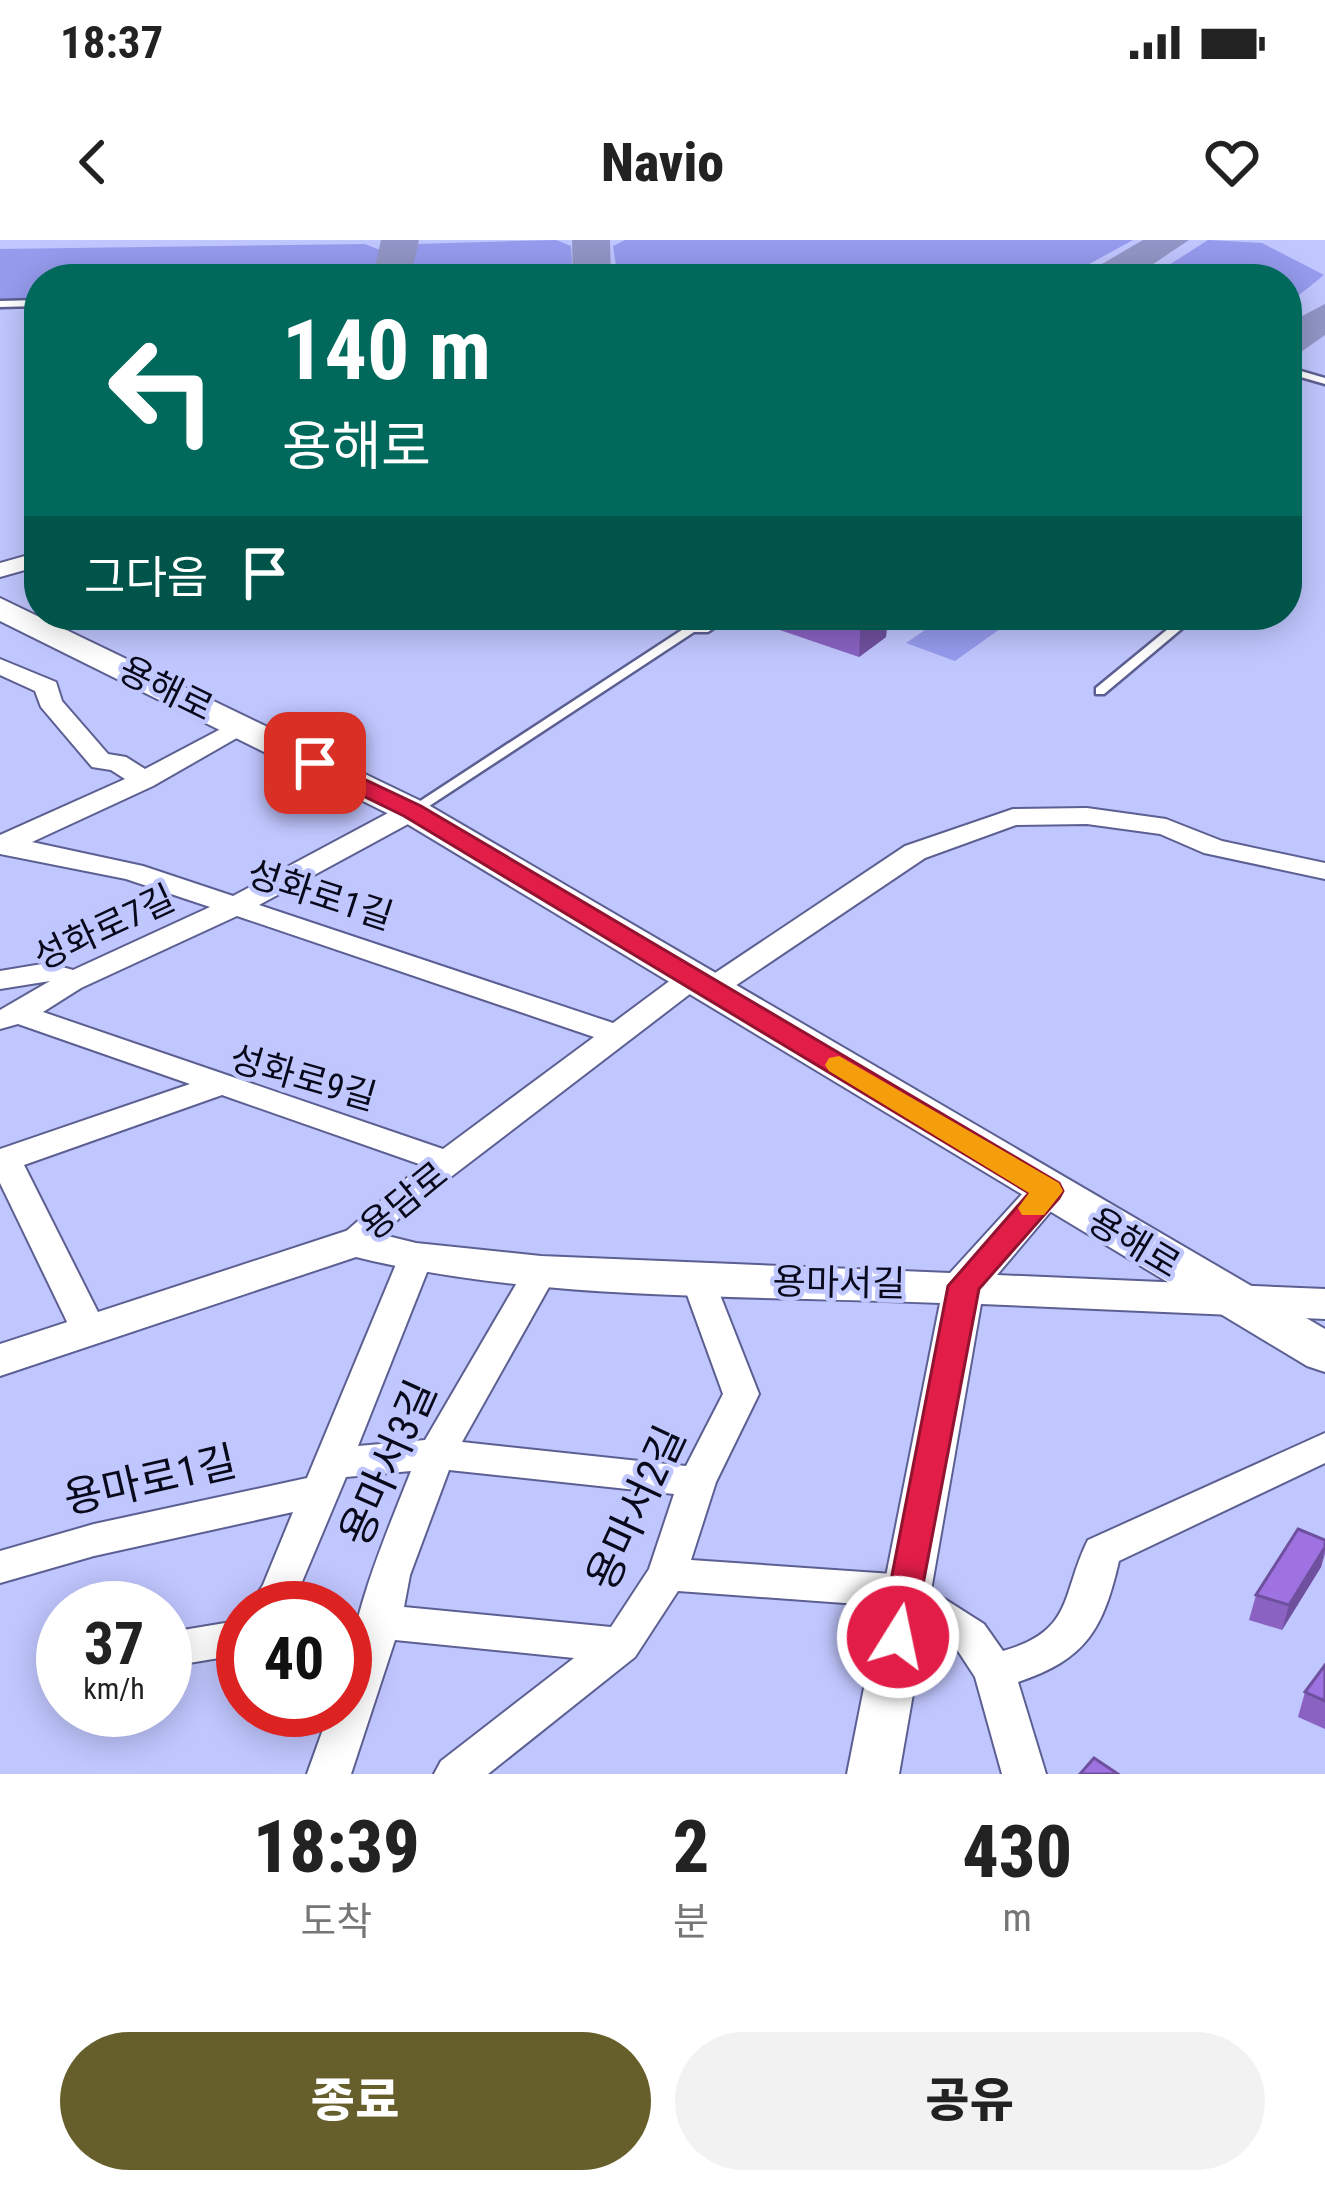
<!DOCTYPE html>
<html lang="ko">
<head>
<meta charset="utf-8">
<style>
  :root { --surface:#fff; --page:#f2f2f2; --text:#222; --muted:#767676; --accent:#675f2b }
  body { margin:0; font-family:"Roboto Condensed","Noto Sans KR",sans-serif; background:var(--page); color:var(--text); height:100vh; display:flex; flex-direction:column; font-size:45px; white-space:nowrap }
  * { box-sizing:border-box; margin:0 }
  p { font-size:39px; color:var(--muted) }
  .icon { flex:none; width:66px; height:66px; fill:none; stroke:currentColor; stroke-width:2; stroke-linecap:round; stroke-linejoin:round }
  .map { position:relative; height:1534px; overflow:hidden }
  .panel { display:flex; flex-direction:column; background:var(--surface); flex:1 }
  .panel>* { flex:none }
  .banner { position:absolute; left:24px; top:24px; width:1278px; height:366px; border-radius:48px; box-shadow:0 6px 30px #0003; background:#00695c; color:#fff; overflow:hidden }
  .speed { position:absolute; left:36px; top:1341px; display:flex; gap:24px; font-size:60px; font-weight:700; text-align:center }
  .speed>* { display:grid; place-content:center; width:156px; height:156px; border-radius:50%; background:var(--surface); box-shadow:0 6px 30px #0003; line-height:1 }
  .speed small { font-size:30px; font-weight:400 }
  .speed .limit { border:18px solid #d22; background:#fff; color:#111 }
  .pin { position:absolute; display:grid; place-items:center; width:102px; height:102px; color:#fff; margin:-51px; border-radius:24px; box-shadow:0 6px 18px #0006 }
  .me { position:absolute; width:132px; margin:-66px; rotate:10deg; stroke-linejoin:round; filter:drop-shadow(0 0 9px #0008) }
  .turn { display:flex; align-items:center; gap:42px; height:252px; padding:0 60px; font-size:54px }
  .turn .icon { width:156px; height:156px; stroke-width:2.5 }
  .turn b { display:block; font-size:84px; line-height:102px }
  .then { display:flex; align-items:center; height:114px; padding:0 60px; background:#0003; gap:24px; font-size:45px }
  .eta { display:flex; justify-content:space-evenly; align-items:center; height:204px; text-align:center }
  .eta b { font-size:72px; font-weight:800; line-height:84px }
  .action { display:flex; gap:24px; margin-top:auto; padding:24px 60px }
  .action a { flex:1; height:138px; border-radius:72px; background:var(--accent); color:#fff; font-size:48px; font-weight:800; line-height:138px; text-align:center }
  .action a+a { background:var(--page); color:var(--text) }
  .status { display:flex; justify-content:space-between; align-items:center; height:84px; padding:0 60px; background:var(--surface); direction:ltr }
  .status svg { height:33px; fill:currentColor }
  header { display:flex; justify-content:space-between; align-items:center; height:156px; padding:0 60px; background:var(--surface); font-size:54px; font-weight:800 }
  .map>svg:first-child { display:block }
</style>
</head>
<body>
<div class="status"><b>18:37</b><svg viewBox="0 0 49 12"><path d="M0 12V9h3v3zM5 12V6h3v6zM10 12V3h3v9zM15 12V0h3v12zM26 1h20v11H26zM47 4h2v5h-2z"/></svg></div>
<header><svg class="icon" aria-label="back" viewBox="0 0 24 24"><path d="M15 5l-7 7 7 7"/></svg>Navio<svg class="icon" aria-label="heart" viewBox="0 0 24 24"><path d="M12 20l-8-8c-3-5 5-10 8-4 3-6 11-1 8 4z"/></svg></header>
<div class="map">
<svg width="1325" height="1534" viewBox="0 0 1325 1534">
  <rect width="100%" height="100%" fill="#c0c6fe"/>
  <g fill="#969bee">
    <path d="M556,0L571,6L573,39H401L406,9L416,4Z"/>
    <path d="M625,0H1133L1062,39H928L906,34L871,39H618L613,6Z"/>
    <path d="M1208,0L1262,3L1324,35L1287,65V39H1147Z"/>
    <path d="M365,4L385,12L380,39H39V65L0,66V9Z"/>
    <path d="M947,375H980L1007,384L955,421L906,403Z"/>
  </g>
  <g fill="none" stroke-linecap="round" stroke-linejoin="round">
    <g fill="#9296c6" fill-rule="evenodd">
      <path d="M381,0H419L410,39H372Z"/>
      <path d="M572,0H610L611,39H573Z"/>
      <path d="M1143,0H1189L1131,39H1085L1090,31Z"/>
      <path d="M1325,64V95L1301,112L1287,115V84Z"/>
    </g>
    <defs>
      <g id="service">
        <path d="M900,28L951,39C933,39 916,34 898,34C880,34 863,39 845,39Z"/>
        <path d="M39,60V66L0,67V61Z"/>
        <path d="M1287,127L1325,138V144L1287,133Z"/>
        <path d="M718,375H732L708,392H694L417,574H407L405,571L688,386H702Z"/>
        <path d="M1185,375H1198L1104,454H1096V448Z"/>
      </g>
      <g id="minor">
        <path d="M39,312V326L0,337V323Z"/>
        <path d="M0,419L56,442L62,461L108,514L126,517L145,529L234,482L243,479L256,487L153,546L32,602L143,626L233,656L403,565H421L425,571L421,577L259,665L613,783L683,731H703L706,739L905,606L1013,569L1087,568L1166,579L1222,601L1325,623V639L1204,613L1160,594L1087,584L1016,585L925,618L723,754H703L699,747L405,972C387,990 370,1018 343,1010L338,1002L343,994L422,925L222,855L24,925L106,1088L101,1097L88,1101L75,1097L70,1088L0,943V909L190,844L18,784L0,789V770L50,741L0,749V731L48,723L73,730L210,667L126,639L0,614V595L125,539L111,530L92,527L41,467L35,451L0,435ZM237,676L594,797L443,909L43,772L81,748Z"/>
        <path d="M416,1005L428,1008L433,1017L358,1206L425,1200L529,1022H553L558,1031L462,1202L686,1226L723,1154L682,1041L687,1032L699,1029L711,1032L759,1154L716,1242L691,1320L907,1335L984,1384L1003,1411C1075,1391 1061,1353 1088,1300L1325,1193V1223L1119,1321C1103,1389 1087,1419 1018,1442L1046,1534H1002L975,1437L956,1408L899,1367L678,1351L635,1417L488,1534H434L441,1521L574,1418L395,1400L351,1534H307L330,1470H345C345,1388 381,1307 411,1231L346,1237L291,1368H248L263,1345L293,1272L94,1316L0,1343V1311L94,1284L307,1238L399,1017L404,1008ZM449,1230L674,1254L649,1329L611,1387L404,1367L410,1335Z"/>
        <path d="M243,1380V1414L165,1427V1393Z"/>
      </g>
      <path id="tertiary" d="M1048,937L1062,941L1068,951L997,1035L1325,1049V1079L981,1064L899,1534H847L940,1063C752,1055 537,1062 356,1017L0,1136V1104L355,988L416,1003L541,1016L950,1033L1034,941Z"/>
      <path id="secondary" d="M0,358L425,563L1325,1089V1132L1307,1126L399,579L0,381Z"/>
    </defs>
    <use href="#service" stroke="#5c5f91" stroke-width="5"/>
    <use href="#minor" stroke="#5c5f91" stroke-width="4"/>
    <use href="#tertiary" stroke="#5c5f91" stroke-width="4"/>
    <use href="#secondary" stroke="#5c5f91" stroke-width="4"/>
    <use href="#service" fill="#fff" fill-rule="evenodd"/>
    <use href="#minor" fill="#fff" fill-rule="evenodd"/>
    <use href="#tertiary" fill="#fff" fill-rule="evenodd"/>
    <use href="#secondary" fill="#fff" fill-rule="evenodd"/>
  </g>
  <g fill="#8962c2">
    <path d="M769,375H888L886,397L859,417L768,386Z"/>
    <path d="M1325,1300V1314L1321,1327L1282,1390L1249,1380L1256,1355Z"/>
    <path d="M1325,1425V1489L1298,1477L1305,1452Z"/>
  </g>
  <g fill="#6f509e">
    <path d="M888,375L886,397L859,417L861,376Z"/>
    <path d="M1325,1307L1321,1327L1282,1390L1289,1365Z"/>
  </g>
  <g fill="#9f72e2" stroke="#6f509e" stroke-width="3">
    <path d="M1298,1289L1325,1300V1307L1289,1365L1256,1355Z"/>
    <path d="M1325,1425V1461L1305,1452Z"/>
    <path d="M1094,1518L1118,1534H1080Z"/>
  </g>
  <path fill="#e11d48" stroke="#92132f" stroke-width="3" d="M315,516L421,566L1059,943L1063,951L1059,958L979,1049L911,1408L898,1412L885,1408L880,1397L948,1046L1029,953L404,576L306,528V518Z"/>
  <path fill="#f59e0b" d="M839,816L1059,943L1063,951L1044,975H1022L1018,968L1029,953L829,831L825,825L829,818Z"/>
  <g text-anchor="middle" dominant-baseline="central" stroke-width="9" stroke-linejoin="round" paint-order="stroke">
    <g font-size="36" fill="#09091c" stroke="#c0c6fe">
      <text transform="translate(166 449) rotate(26)">용해로</text>
      <text transform="translate(320 655) rotate(18)">성화로1길</text>
      <text transform="translate(104 688) rotate(-25)">성화로7길</text>
      <text transform="translate(303 838) rotate(16)">성화로9길</text>
      <text transform="translate(404 961) rotate(-39)">용담로</text>
      <text transform="translate(1134 1003) rotate(31)">용해로</text>
      <text transform="translate(839 1043) rotate(1)">용마서길</text>
    </g>
    <g font-size="42" fill="#09091c" stroke="#c0c6fe">
      <text transform="translate(388 1223) rotate(-66)">용마서3길</text>
      <text transform="translate(150 1240) rotate(-13)">용마로1길</text>
      <text transform="translate(636 1268) rotate(-65)">용마서2길</text>
    </g>
  </g>
</svg>
<div class="speed"><div>37<small>km/h</small></div><div class="limit">40</div></div>
<div class="pin" style="left:315px;top:523px;background:#d93025"><svg class="icon" aria-label="arrive" viewBox="0 0 24 24"><path d="M6 21V4h12l-3 4 3 4H6"/></svg></div>
<svg class="me" style="left:898px;top:1397px" viewBox="-20 -20 40 40"><circle r="17" fill="#e11d48" stroke="#fff" stroke-width="3"/><path d="M0-11L8 9 0 5-8 9z" fill="#fff"/></svg>
<div class="banner">
<div class="turn"><svg class="icon" aria-label="left" viewBox="0 0 24 24"><path d="M17 20v-9H6M10 6l-5 5 5 5"/></svg><div><b>140 m</b>용해로</div></div>
<div class="then">그다음<svg class="icon" aria-label="arrive" viewBox="0 0 24 24"><path d="M6 21V4h12l-3 4 3 4H6"/></svg></div>
</div>
</div>
<section class="panel">
<div class="eta">
<div><b>18:39</b><p>도착</p></div>
<div><b>2</b><p>분</p></div>
<div><b>430</b><p>m</p></div>
</div>
<div class="action"><a>종료</a><a>공유</a></div>
</section>
</body>
</html>
